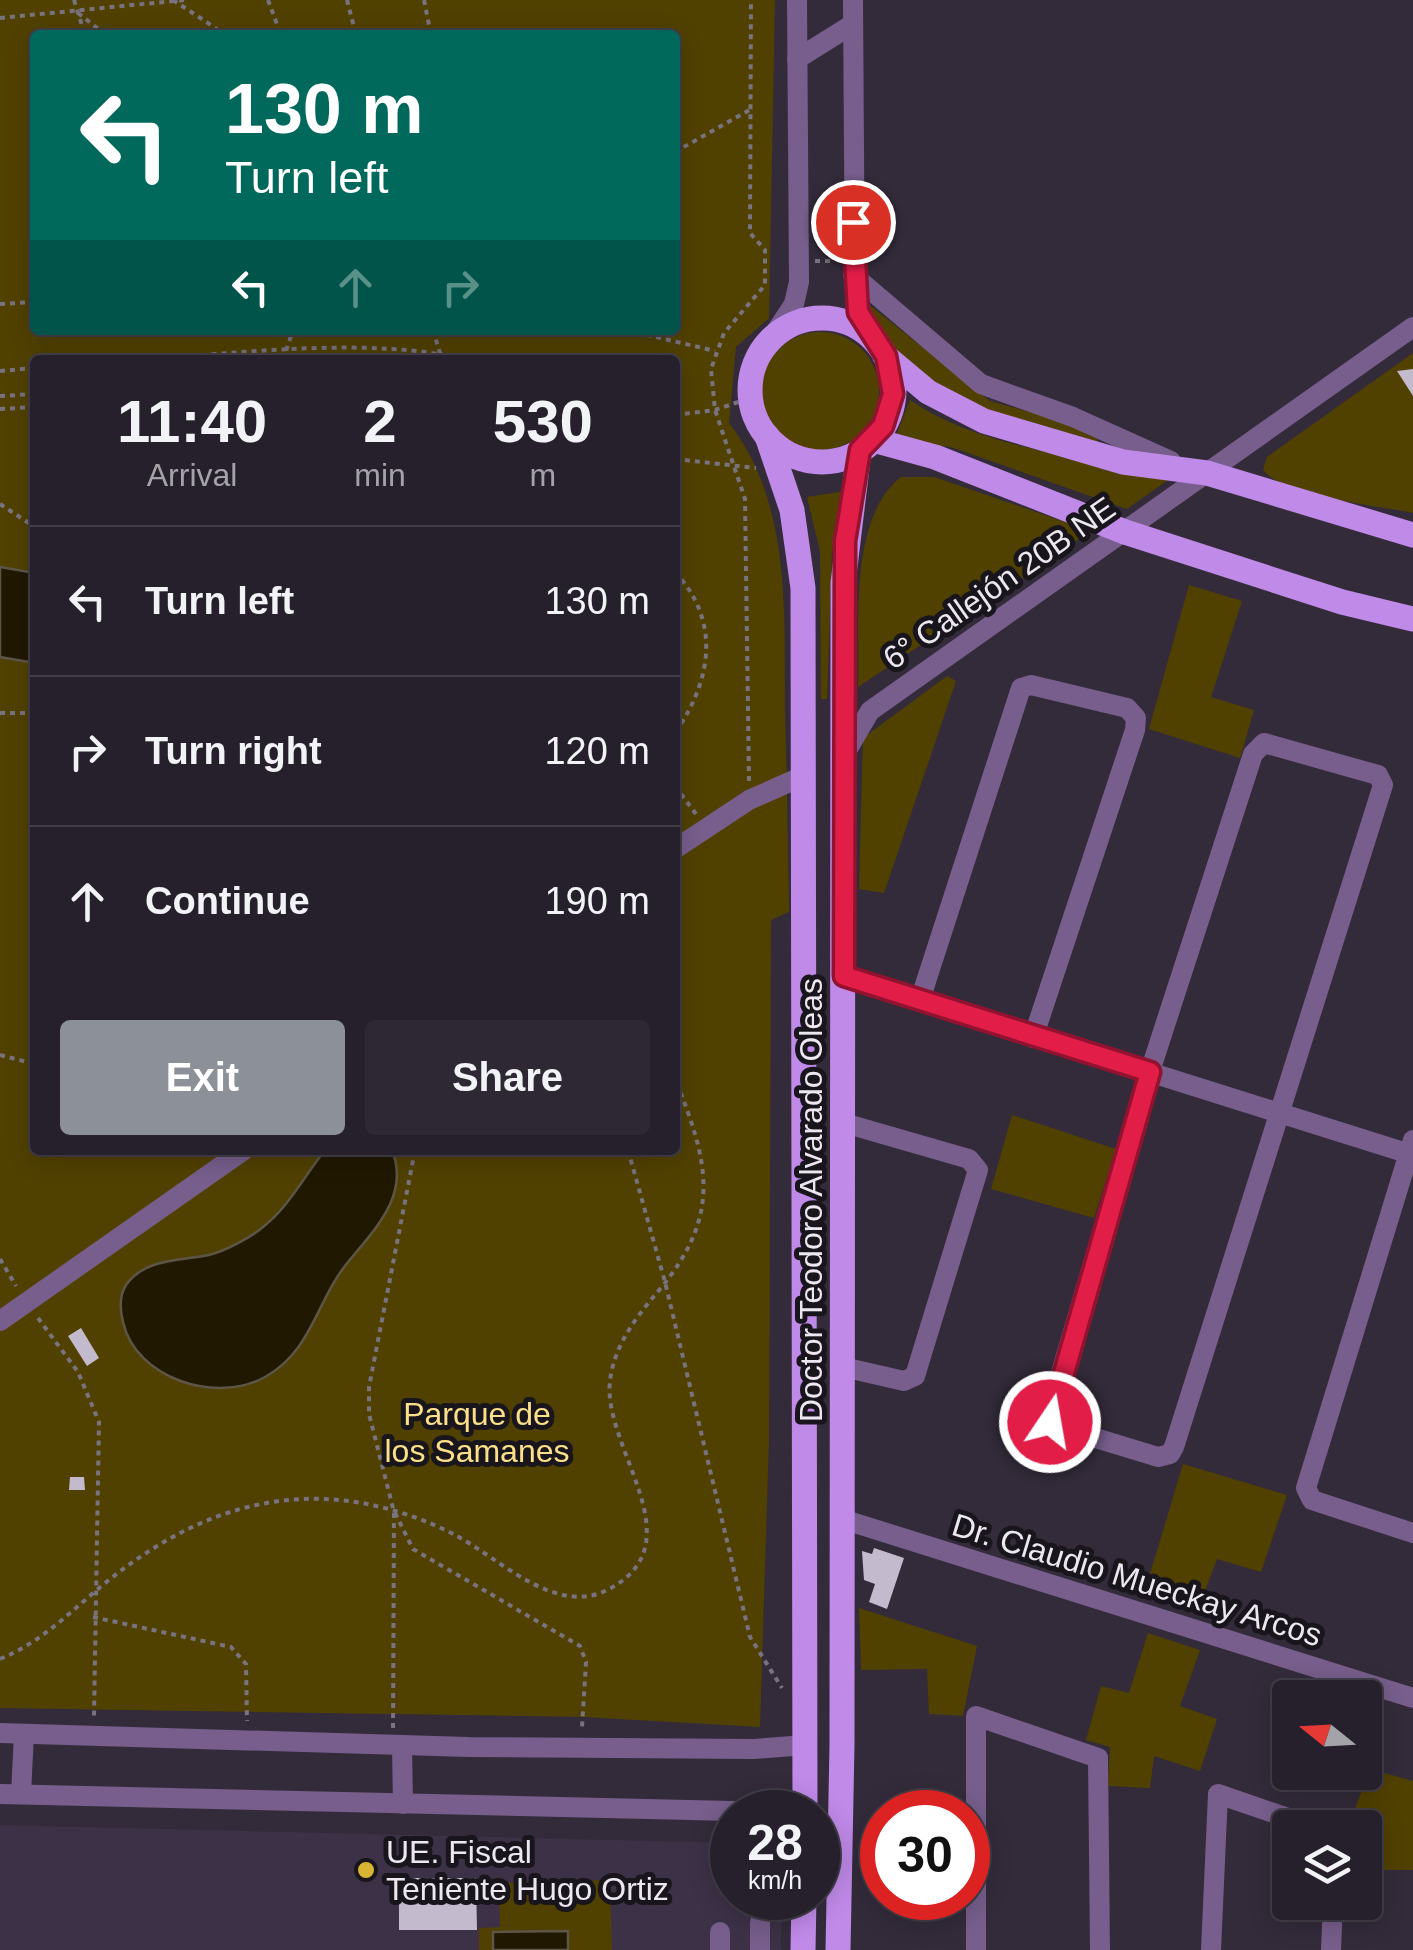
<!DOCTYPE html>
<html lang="en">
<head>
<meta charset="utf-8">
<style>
  :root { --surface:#26202c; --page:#2e2834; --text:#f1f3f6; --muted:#a4a3a9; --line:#423e48; --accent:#8c9099 }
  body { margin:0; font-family:Helvetica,sans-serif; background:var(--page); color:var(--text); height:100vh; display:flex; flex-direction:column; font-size:38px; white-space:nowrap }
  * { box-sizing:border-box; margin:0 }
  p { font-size:32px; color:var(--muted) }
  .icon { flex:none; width:55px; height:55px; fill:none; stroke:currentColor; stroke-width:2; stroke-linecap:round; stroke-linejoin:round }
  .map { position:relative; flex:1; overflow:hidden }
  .side { position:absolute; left:30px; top:355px; width:650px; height:800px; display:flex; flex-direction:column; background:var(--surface); border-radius:10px; box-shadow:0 5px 25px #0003,0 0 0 2px var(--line) }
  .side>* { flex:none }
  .guide { position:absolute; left:30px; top:30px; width:650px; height:305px; border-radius:10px; box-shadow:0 5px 25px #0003,0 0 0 2px var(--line); background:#00695c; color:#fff; overflow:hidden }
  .needle { width:65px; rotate:288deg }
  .buttons { position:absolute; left:1272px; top:1680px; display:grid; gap:20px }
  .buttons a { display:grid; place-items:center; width:110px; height:110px; border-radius:10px; background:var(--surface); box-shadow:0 5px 25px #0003,0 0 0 2px var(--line); font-size:50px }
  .speed { position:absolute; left:710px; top:1790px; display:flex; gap:20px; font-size:50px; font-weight:700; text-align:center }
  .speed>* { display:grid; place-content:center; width:130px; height:130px; border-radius:50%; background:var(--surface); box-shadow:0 5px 25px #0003,0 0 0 2px var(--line); line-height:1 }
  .speed small { font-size:25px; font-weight:400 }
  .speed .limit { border:15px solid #d22; background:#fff; color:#111 }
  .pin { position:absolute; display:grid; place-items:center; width:85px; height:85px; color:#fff; margin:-42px; border:5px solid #fff; border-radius:50%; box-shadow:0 2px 10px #0007 }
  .me { position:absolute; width:110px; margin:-55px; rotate:12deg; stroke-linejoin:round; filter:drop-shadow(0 0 8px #0008) }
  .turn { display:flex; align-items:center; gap:35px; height:210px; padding:0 30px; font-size:45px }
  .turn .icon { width:130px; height:130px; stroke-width:2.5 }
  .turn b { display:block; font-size:70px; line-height:85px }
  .lanes { display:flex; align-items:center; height:95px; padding:0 30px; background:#0003; justify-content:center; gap:50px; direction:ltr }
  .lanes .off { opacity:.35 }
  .eta { display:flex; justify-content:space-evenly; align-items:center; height:170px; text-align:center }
  .eta b { font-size:60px; font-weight:700; line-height:70px }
  .button { display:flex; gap:20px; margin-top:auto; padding:20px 30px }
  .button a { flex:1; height:115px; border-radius:10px; background:var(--accent); color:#fff; font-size:40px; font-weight:700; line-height:115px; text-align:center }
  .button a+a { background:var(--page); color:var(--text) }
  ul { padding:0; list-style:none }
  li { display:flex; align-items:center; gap:30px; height:150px; padding:0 30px; border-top:2px solid var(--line) }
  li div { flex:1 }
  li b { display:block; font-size:38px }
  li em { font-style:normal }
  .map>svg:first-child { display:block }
</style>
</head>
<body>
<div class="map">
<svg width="1413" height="1950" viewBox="0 0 1413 1950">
  <rect width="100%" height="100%" fill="#332b3a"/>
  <path fill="#3d3147" d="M0,1825L732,1843V1898H781V1950H0Z"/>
  <g fill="#514100" fill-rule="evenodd">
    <path d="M0,0H775L769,318L736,347L729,423C792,504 784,614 785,712C787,778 788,845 789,912L771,920L769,1440L760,1727L583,1717L0,1708ZM35,35H675V330H35ZM35,360H675V1150H35Z"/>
    <path d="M867,303L990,401L1065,422L1096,436L1098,442C1011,418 902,401 867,303Z"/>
    <circle cx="820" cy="391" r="59"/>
    <path d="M1413,353V513C1377,505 1285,497 1263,470L1267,457Z"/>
    <path d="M910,400C980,449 1092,459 1175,475L1127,509L951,447L894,441Z"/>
    <path d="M901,477H934L1074,525L1083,530L1082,537L858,687C860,624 848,519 901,477Z"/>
    <path d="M845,491L832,552L827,699H821L820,551L807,497Z"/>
    <path d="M1189,585L1242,601L1211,697L1254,710L1240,758L1149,729Z"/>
    <path d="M947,676L956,681L884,893L859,889L863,738Z"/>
    <path d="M1012,1115L1116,1149L1094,1218L991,1189Z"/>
    <path d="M1183,1464L1287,1495L1261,1572L1217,1559L1198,1610L1144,1594Z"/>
    <path d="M859,1608L977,1646L963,1716L929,1714L927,1669L861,1670Z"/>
    <path d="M1148,1633L1200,1650L1180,1706L1217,1719L1200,1771L1154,1756L1150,1788L1108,1786L1110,1747L1086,1740L1101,1686L1129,1693Z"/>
    <path d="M1370,1769L1413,1781V1870H1365V1828L1351,1827V1819Z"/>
    <path d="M610,1880L612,1950H479V1928L500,1927L499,1883Z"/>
  </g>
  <g fill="#201800" stroke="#5d5648" stroke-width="2.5">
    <path d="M0,567L35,573V663L0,657Z"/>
    <path d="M325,1150H392C410,1195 375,1229 348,1262C316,1301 312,1351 265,1377C216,1404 136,1379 123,1322C120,1310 119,1296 126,1285C145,1258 180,1261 209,1255C225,1251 250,1238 263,1227C287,1209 306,1174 325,1150Z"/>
    <path d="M568,1931V1950H493V1932Z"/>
  </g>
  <g fill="#c4bacd">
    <path d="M1413,369V396L1397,371Z"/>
    <path d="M81,1328L99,1358L87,1366L68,1336Z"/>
    <path d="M70,1477H84L85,1490H69Z"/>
    <path d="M874,1548L904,1558L887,1609L869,1602L875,1584L864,1580L862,1551L872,1554Z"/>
    <path d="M399,1878H476L477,1930H399Z"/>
  </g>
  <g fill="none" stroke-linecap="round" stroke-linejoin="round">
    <g stroke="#79727f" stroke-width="4" stroke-dasharray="5 5" stroke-linecap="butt">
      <path d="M74,0L85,35"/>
      <path d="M173,0L226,35"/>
      <path d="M268,0L281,35"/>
      <path d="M347,0L356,35"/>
      <path d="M424,0L431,35"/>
      <path d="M78,13L106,35"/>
      <path d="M0,18L184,0"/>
      <path d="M675,152L753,108"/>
      <path d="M815,261H835"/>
      <path d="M0,304L35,302"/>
      <path d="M433,330L442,360"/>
      <path d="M627,330L715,351"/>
      <path d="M142,360C237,353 376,336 467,360"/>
      <path d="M283,360L293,330"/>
      <path d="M0,371L35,368"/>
      <path d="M0,396L35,394"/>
      <path d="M0,409L35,407"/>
      <path d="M675,415L715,410L750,398"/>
      <path d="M675,459L756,468"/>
      <path d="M0,504L35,527"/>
      <path d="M675,572C721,621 712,680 675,733"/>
      <path d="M0,713H35"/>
      <path d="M749,781L745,499L715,410L711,369L724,333L765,285V250L750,233L751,0"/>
      <path d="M675,786L696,814"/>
      <path d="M0,1055L35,1064"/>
      <path d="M628,1150L665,1282L750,1637L782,1688"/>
      <path d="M0,1259L16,1286"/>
      <path d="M38,1318L78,1372L99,1422L94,1716"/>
      <path d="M395,1513L413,1549L580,1646L586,1662L582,1727"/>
      <path d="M93,1617L231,1647L246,1664L247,1721"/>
      <path d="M0,1659C37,1644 63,1619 92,1594C170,1527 257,1485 362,1503C394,1509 427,1520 455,1535C501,1559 557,1619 611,1588C696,1541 602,1447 610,1381C614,1345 637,1316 660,1289C723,1213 708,1162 675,1078"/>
      <path d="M393,1728L394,1512L369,1414V1387L415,1150"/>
    </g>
    <g stroke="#775e8c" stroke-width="20">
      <path d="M853,0L855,299L874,341"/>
      <path d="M797,59L853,24"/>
      <path d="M853,275L981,384L1073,417L1171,461"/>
      <path d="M773,336L794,304L799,282L797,0"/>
      <path d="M1264,743L1378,775L1383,785L1174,1447L1170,1454L1158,1457L1053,1425L1048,1417L1143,1093L1253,754Z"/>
      <path d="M846,752L870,711L1413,327"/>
      <path d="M675,849L749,800L803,776"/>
      <path d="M844,976L1413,1155"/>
      <path d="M920,1000L1021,688L1031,685L1127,708L1136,718L1135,730L1033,1038"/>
      <path d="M1413,1140L1306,1488L1312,1500L1413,1533"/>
      <path d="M0,1321L244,1150"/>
      <path d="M843,1367L904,1381L915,1376L978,1170L969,1159L844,1123"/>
      <path d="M842,1519L1413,1698"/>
      <path d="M0,1733L468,1747L754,1749L805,1745"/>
      <path d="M402,1745L403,1804"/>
      <path d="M0,1794L777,1812"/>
      <path d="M21,1794L24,1734"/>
      <path d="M760,1922V1950"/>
      <path d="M720,1950V1932"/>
      <path d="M976,1950V1716L1098,1758L1100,1950"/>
      <path d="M1211,1950L1218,1794L1317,1828"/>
      <path d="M1331,1950L1333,1902"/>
    </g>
    <g stroke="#c08ae9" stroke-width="25">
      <circle cx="822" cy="390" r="72"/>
      <path d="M885,356L928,392L984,421L1123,462L1207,473L1413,535"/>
      <path d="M767,436L792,510L803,588L805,1812"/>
      <path d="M873,440L935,457L1125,532L1342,602L1413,619"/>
      <path d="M803,1950L804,1898"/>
      <path d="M838,1950L842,1745L843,583L859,451"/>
    </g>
  </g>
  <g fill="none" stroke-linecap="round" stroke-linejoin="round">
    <defs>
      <path id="route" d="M853,222L858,312L886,356L893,394L883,426L860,450L845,541L844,976L1150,1072L1050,1422"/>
    </defs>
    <use href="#route" stroke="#92132f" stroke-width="25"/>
    <use href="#route" stroke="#e11d48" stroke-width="18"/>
  </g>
  <circle fill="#d8b434" stroke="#19151c" stroke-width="4" cx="366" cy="1870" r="10"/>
  <g text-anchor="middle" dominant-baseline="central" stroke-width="10" stroke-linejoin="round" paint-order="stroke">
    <g font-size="32" fill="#ece7f1" stroke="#19151c">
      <text transform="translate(999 583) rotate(-35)">6° Callejón 20B NE</text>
      <text transform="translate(811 1200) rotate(-90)">Doctor Teodoro Alvarado Oleas</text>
      <text transform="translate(1137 1580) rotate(17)">Dr. Claudio Mueckay Arcos</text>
    </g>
    <g font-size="32" fill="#fbe089" stroke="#19151c">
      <text x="477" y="1414">Parque de<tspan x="477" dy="37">los Samanes</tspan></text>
    </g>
    <g font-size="32" fill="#ece7f1" stroke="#19151c" text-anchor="start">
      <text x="386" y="1852">UE. Fiscal<tspan x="386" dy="37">Teniente Hugo Ortiz</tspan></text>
    </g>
  </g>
</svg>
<div class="buttons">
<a><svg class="needle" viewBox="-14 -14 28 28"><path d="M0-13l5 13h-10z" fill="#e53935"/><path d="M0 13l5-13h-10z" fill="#a4a3a9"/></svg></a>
<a><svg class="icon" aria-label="layers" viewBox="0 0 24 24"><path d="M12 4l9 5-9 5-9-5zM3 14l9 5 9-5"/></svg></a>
</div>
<div class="speed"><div>28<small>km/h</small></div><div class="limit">30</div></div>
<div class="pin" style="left:853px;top:222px;background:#d93025"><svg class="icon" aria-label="arrive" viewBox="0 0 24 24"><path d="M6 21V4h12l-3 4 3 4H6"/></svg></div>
<svg class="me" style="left:1050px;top:1422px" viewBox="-20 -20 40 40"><circle r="17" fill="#e11d48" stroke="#fff" stroke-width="3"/><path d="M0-11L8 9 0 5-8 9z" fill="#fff"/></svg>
<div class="guide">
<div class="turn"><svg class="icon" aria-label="left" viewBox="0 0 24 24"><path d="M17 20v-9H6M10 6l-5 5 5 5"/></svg><div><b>130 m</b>Turn left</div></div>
<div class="lanes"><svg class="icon" aria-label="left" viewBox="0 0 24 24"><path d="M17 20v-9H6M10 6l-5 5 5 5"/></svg><svg class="icon off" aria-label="ahead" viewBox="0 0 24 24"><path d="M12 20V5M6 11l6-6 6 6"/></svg><svg class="icon off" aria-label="right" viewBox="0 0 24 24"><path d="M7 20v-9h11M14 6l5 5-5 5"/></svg></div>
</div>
<section class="side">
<div class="eta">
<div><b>11:40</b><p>Arrival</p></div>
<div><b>2</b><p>min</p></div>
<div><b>530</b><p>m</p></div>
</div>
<ul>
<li><svg class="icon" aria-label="left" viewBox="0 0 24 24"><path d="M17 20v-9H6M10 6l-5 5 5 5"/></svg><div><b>Turn left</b></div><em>130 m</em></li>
<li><svg class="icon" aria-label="right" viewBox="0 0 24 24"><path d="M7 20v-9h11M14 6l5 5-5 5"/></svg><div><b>Turn right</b></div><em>120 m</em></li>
<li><svg class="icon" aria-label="ahead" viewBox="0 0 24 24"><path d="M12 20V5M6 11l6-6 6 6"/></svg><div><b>Continue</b></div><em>190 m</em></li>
</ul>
<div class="button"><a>Exit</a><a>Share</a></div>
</section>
</div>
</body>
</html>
